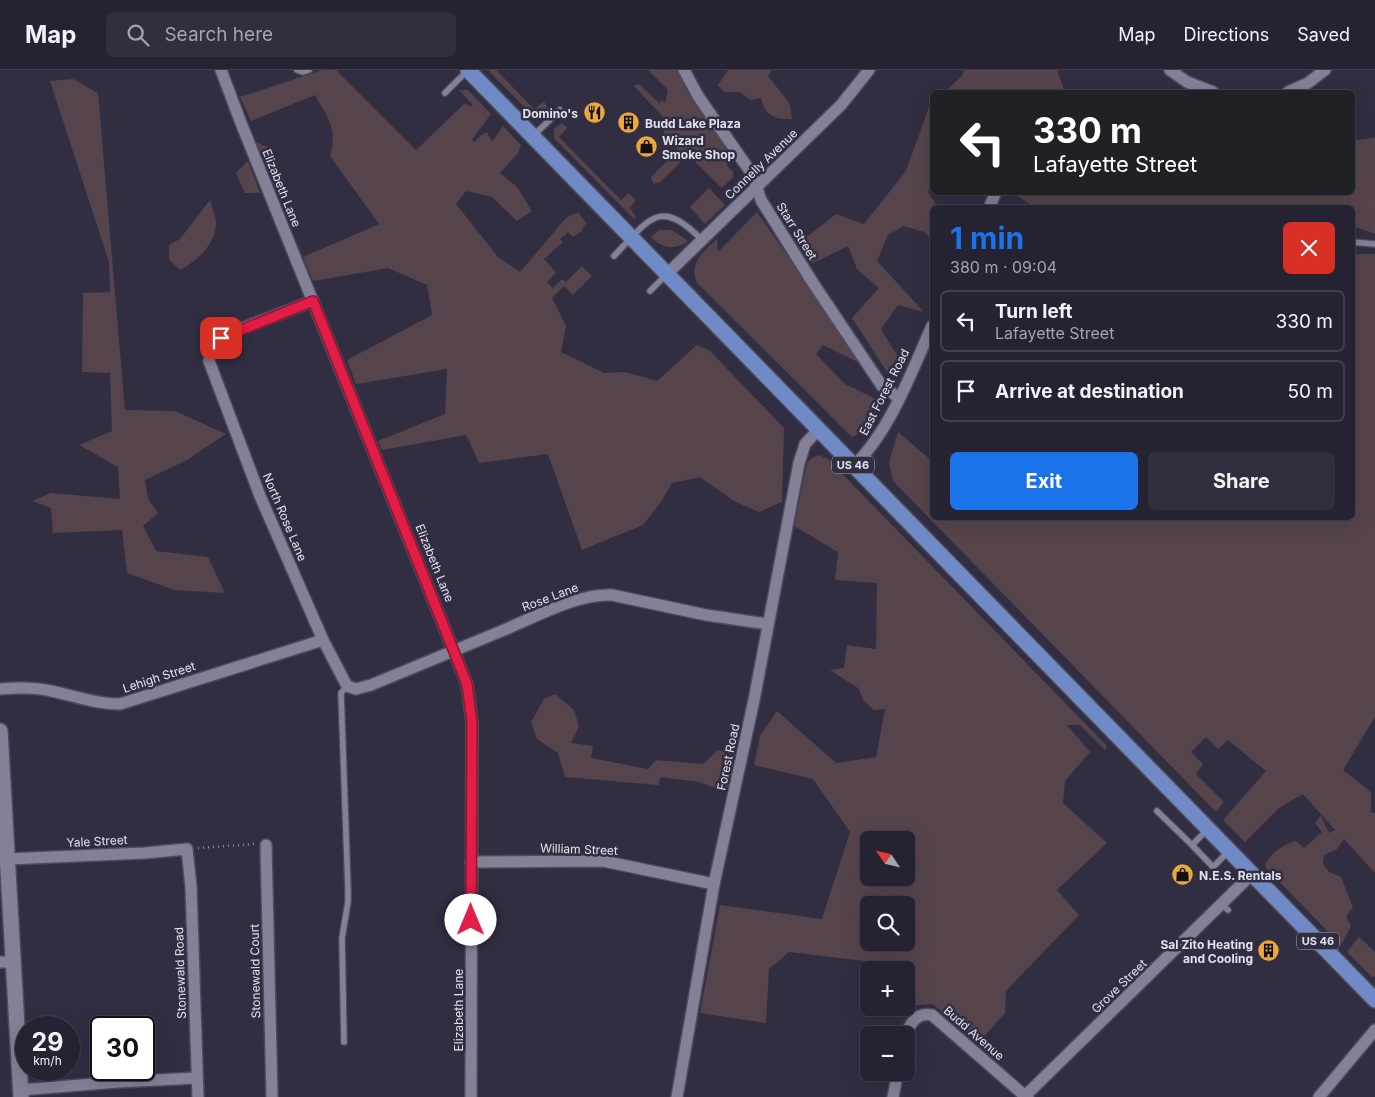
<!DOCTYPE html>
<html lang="en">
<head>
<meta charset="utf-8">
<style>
  :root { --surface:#252232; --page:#312f3e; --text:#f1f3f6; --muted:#a3a4ac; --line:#423f4d; --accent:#1a73e8 }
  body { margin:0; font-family:Inter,sans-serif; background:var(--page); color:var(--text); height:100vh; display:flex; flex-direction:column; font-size:19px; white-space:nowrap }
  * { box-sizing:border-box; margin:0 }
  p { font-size:16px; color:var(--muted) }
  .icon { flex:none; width:28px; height:28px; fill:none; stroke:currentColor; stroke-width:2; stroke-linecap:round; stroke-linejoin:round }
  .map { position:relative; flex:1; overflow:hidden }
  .drawer { position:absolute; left:930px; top:135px; width:425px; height:315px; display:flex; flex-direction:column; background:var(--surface); border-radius:8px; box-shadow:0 5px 20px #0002,0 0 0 1px var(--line) }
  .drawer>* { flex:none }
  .hud { position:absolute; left:930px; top:20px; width:425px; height:105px; border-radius:8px; box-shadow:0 5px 20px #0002,0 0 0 1px var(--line); background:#202124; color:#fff; overflow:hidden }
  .needle { width:32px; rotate:305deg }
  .controls { position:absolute; left:860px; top:761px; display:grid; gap:10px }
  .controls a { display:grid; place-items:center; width:55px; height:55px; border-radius:8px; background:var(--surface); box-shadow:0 5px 20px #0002,0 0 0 1px var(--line); font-size:25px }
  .speed { position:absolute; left:15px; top:946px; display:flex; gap:10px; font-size:25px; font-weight:700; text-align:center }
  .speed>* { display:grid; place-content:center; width:65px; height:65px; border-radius:50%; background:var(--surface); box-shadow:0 5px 20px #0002,0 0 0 1px var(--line); line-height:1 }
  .speed small { font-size:12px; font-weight:400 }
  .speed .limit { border:2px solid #111; border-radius:8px; background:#fff; color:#111 }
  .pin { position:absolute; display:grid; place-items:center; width:42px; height:42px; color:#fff; margin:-21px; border-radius:10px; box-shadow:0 2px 8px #0006 }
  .me { position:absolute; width:55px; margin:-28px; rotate:0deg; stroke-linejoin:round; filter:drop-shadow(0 0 4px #0008) }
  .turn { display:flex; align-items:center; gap:18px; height:105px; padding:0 20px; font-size:22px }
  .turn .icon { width:65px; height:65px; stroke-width:2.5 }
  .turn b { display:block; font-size:35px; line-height:42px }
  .round { display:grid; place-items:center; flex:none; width:52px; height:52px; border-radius:8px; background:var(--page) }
  .head { display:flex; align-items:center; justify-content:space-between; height:85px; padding:0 20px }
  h1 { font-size:30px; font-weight:700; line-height:38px; color:var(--accent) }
  .cta { display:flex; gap:10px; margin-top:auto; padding:10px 20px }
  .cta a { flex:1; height:58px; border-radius:8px; background:var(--accent); color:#fff; font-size:20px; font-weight:700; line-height:58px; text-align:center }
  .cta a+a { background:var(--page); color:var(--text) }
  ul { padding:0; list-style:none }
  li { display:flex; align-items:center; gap:15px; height:62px; margin:0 10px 8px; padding:0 10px; border:2px solid var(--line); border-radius:8px }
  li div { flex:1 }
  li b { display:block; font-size:19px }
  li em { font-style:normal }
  header { display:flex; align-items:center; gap:30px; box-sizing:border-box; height:70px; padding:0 25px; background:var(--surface); border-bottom:1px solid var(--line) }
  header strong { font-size:24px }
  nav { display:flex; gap:28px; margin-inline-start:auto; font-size:18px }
  .search { width:350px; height:45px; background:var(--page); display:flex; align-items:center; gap:12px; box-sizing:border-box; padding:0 18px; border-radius:8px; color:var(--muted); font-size:19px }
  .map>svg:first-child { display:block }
</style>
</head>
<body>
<header>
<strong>Map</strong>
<div class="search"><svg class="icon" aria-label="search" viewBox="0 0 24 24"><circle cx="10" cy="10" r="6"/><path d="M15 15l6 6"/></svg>Search here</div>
<nav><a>Map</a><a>Directions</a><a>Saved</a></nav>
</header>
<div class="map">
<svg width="1375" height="1027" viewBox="0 0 1375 1027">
  <rect width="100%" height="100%" fill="#312e42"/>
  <g fill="#55444c" fill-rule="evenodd">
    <path d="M322,0H336L416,80L465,33L470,37L473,35L459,20H468L491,44L472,70L475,72L480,66L487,62L492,72L503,56L521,75L518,83L500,103L517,117L532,141L517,151L492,127L466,121L456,134L498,187L520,202L566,148L578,142L586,153L581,162L573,167L568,162L560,169L563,172L544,189L556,203L547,212L553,218L562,209L566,212L582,196L592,206L573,225L564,216L552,228L566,256L561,282L604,303L625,302L657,311L697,275L710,281L784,358L782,432L759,442L734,431L700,407L672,413L661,432L643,455L582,480L548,384L479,393L466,365L382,380L378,371L445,344L447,299L356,314L347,290L432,245L427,215L388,198L313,211L303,187L379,154L330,86C338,58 328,49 315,25L251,51L240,27Z"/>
    <path d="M488,0H496L534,39L544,32L547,36L541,45L533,46Z"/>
    <path d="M648,0H681L686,20L731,79L727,96L733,102V107L722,118L688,85L660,112L653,114L651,107L678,80L663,63L666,58L665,49L634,16L639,14L659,33L662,30L665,33L668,20Z"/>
    <path d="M728,0H772L768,6L790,34L792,49C774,50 765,45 761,28L750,30L740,22H724L718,15Z"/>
    <path d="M964,0H1057L1065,22H945L963,5Z"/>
    <path d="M73,9L98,23L125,340L175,341L226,364L187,390L145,410L148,429L158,443L143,456L156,481L208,487L225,523L174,520L127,503L122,460L53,463L51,438L32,431L51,423L120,429L118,397L79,375L112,361L110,303L82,302L83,223L110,222L109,192L50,11Z"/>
    <path d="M932,34V112L928,122L938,137L932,138V170L924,162L904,156L888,165L877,191L924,242L898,235L881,259L898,287L887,302L852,248L879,218L857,199L848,176L811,194L799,173L836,144L864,154L906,101L929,37Z"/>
    <path d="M562,53L567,58L559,67L621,130L629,123L636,130L630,138L636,147L634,149L554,68V59Z"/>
    <path d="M1375,68V164L1353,156L1352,138H1036L1013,123L1352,122L1353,70Z"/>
    <path d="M256,72L267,77L286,116L279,128Z"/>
    <path d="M248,91L260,123H245L236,103Z"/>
    <path d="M709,118L725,135L705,154L690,137Z"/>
    <path d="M210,130C212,137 216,147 216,154C215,175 197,191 180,200L169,189V175L180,169Z"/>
    <path d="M757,142L864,295L823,275L816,284L845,314L874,328L882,335L867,360L852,367L697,213C688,193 704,181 717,169L718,182Z"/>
    <path d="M659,160H672L688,171C676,181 661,178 651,167Z"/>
    <path d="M1353,184H1375V647L1343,700L1371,722V742L1375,743V803L1344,769L1337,779L1324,785L1323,794L1329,802L1341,807L1353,837L1346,846L1351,856L1341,875L1265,797C1267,785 1284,774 1296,771L1304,778L1322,762L1315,753L1321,746L1329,763L1335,760L1303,724L1279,738L1245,772L1223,750L1266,701L1228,670L1218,679L1206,667L1191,682L1203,694L1196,704L1224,732L1216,742L893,411L889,392L898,362L932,391V448H1352Z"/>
    <path d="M819,385L828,389L1107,676L1105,680L1080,655H1067L1090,682L1065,711L1063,733L1107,773L1057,820L1079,845L1006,921L1005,943L978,973L933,934L917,935L906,942L902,938H906V900H871L864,891L789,882L769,899L766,953L700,943L720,835L822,849L850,762L813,709L754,695L760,666L777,641L836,693L876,687L885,639L874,640L864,631L858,618L830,600L844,598L847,575L876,579L877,513L835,510L838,482L794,456L807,393L812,388ZM869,770H906V808H869ZM869,835H906V872H869Z"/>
    <path d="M555,624L574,640L579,656L571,673L593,676L591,688L648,699L656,690L703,694L718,680L736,684L727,722L699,712L661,707L658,715L565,707L558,683L537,669L531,652L544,629Z"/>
    <path d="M1359,867L1375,882V906L1372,907L1347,882Z"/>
  </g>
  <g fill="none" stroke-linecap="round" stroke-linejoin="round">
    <defs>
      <g id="lane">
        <path d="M297,0L303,2L309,0"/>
        <path d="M445,23L468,0"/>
        <path d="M533,66L560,40"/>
        <path d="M1352,172L1375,174"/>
        <path d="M614,186C649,150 659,126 702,170"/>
        <path d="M650,221L666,205"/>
        <path d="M1157,741L1192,775"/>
        <path d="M1207,760L1192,775L1213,797L1228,782"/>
        <path d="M1222,835L1228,840"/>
        <path d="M344,972L342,868L348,832V819L341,623L347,616"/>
      </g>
      <g id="street">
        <path d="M221,0L241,53L467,614L472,653L471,1027"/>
        <path d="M684,0L698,26L752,104L761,130L813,213L882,316L899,328"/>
        <path d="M1170,0L1187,12L1213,22"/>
        <path d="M1288,22L1308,13L1325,0"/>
        <path d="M989,138L996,122"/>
        <path d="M667,204L841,35L869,0"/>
        <path d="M313,231L225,265L211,279L209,291L260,426L323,570L347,616L356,619L371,615C415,597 460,578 504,560C535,547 578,523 612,525L706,545L767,554"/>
        <path d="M854,396C891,359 911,303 932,256"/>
        <path d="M0,619C17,618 34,617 51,621C75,626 96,634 120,634L323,570"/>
        <path d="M266,775L272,1027"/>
        <path d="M7,789L145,783L187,779L191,817L198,1027"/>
        <path d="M471,792L603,791L714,814"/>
        <path d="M0,892H13"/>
        <path d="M906,965C910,953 917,942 932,945L1025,1026L1252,804"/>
        <path d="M20,1020L118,1012L197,1008"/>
        <path d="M677,1027L714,814L754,630L799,393L805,374L819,359"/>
        <path d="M893,1027L898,1002"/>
        <path d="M1319,1027L1375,960"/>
      </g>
      <g id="secondary">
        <path d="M0,661L21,1027"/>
        <path d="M1025,1026L1026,1027"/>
      </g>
      <path id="primary" d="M468,0L1375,930"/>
    </defs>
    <use href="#lane" stroke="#4d4b5b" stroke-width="8"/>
    <use href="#street" stroke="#4d4b5b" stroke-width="14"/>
    <use href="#secondary" stroke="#4d4b5b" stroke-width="18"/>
    <use href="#primary" stroke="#4d4b5b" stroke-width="18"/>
    <path stroke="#8b899a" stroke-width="2.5" stroke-dasharray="1 4" stroke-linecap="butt" d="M198,778L254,774"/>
    <use href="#lane" stroke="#838097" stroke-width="5.5"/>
    <use href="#street" stroke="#838097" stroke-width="11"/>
    <use href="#secondary" stroke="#838097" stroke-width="15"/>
    <use href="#primary" stroke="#708ac5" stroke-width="15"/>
  </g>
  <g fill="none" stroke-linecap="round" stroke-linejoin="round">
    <defs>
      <path id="route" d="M221,268L313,231L467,614L472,653L471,850"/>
    </defs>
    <use href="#route" stroke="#92132f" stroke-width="12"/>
    <use href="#route" stroke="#e11d48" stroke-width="9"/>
  </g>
  <defs>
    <symbol id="restaurant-disc" viewBox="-11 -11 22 22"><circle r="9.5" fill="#eda83b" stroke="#312e42"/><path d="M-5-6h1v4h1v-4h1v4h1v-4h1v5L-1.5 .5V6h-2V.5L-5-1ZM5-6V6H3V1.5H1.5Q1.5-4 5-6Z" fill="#111"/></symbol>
    <symbol id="building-disc" viewBox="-11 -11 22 22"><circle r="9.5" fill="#eda83b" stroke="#312e42"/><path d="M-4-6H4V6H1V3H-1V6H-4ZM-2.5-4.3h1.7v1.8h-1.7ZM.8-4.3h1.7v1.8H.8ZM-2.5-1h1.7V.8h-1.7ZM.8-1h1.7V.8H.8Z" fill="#111"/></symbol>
    <symbol id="shop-disc" viewBox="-11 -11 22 22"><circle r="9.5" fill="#eda83b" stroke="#312e42"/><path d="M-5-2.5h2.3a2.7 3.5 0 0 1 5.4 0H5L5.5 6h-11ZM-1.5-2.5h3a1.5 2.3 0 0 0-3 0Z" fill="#111"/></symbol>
  </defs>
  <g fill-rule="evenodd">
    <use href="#restaurant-disc" x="582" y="30" width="25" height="25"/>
    <use href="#building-disc" x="616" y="40" width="25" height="25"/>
    <use href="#shop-disc" x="634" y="64" width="25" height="25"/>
    <use href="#shop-disc" x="1170" y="792" width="25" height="25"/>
    <use href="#building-disc" x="1256" y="868" width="25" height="25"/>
  </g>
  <g text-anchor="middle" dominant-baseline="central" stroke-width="5" stroke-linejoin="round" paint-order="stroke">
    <g fill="#312e42" stroke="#adabba" stroke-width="1">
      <rect x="832" y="386.5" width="42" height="17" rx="4"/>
      <rect x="1297" y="862.5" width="42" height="17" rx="4"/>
    </g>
    <g font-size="11" font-weight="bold" fill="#e2e1ee">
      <text x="853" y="395">US 46</text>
      <text x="1318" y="871">US 46</text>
    </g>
    <g font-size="12" font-weight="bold" fill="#e2e1ee" stroke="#312e42" text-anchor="start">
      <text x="578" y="43" text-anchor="end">Domino's</text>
      <text x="645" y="53">Budd Lake Plaza</text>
      <text x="662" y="70">Wizard<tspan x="662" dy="14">Smoke Shop</tspan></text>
      <text x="1199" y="805">N.E.S. Rentals</text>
      <text x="1253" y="874" text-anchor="end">Sal Zito Heating<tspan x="1253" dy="14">and Cooling</tspan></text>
    </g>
    <g font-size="12" fill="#e2e1ee" stroke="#312e42">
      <text transform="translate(761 94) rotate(-44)">Connelly Avenue</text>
      <text transform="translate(282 118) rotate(68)">Elizabeth Lane</text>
      <text transform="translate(797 161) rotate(58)">Starr Street</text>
      <text transform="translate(884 322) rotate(-63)">East Forest Road</text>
      <text transform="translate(285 447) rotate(67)">North Rose Lane</text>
      <text transform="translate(435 493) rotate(68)">Elizabeth Lane</text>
      <text transform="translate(550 527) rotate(-21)">Rose Lane</text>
      <text transform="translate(159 607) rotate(-18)">Lehigh Street</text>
      <text transform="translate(728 687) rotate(-78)">Forest Road</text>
      <text transform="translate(97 771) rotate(-3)">Yale Street</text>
      <text transform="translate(579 779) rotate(2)">William Street</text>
      <text transform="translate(255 901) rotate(-91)">Stonewald Court</text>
      <text transform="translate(180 903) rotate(-92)">Stonewald Road</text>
      <text transform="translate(1119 916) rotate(-44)">Grove Street</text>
      <text transform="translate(458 940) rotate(-90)">Elizabeth Lane</text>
      <text transform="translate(974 963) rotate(41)">Budd Avenue</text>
    </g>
  </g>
</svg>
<div class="controls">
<a><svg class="needle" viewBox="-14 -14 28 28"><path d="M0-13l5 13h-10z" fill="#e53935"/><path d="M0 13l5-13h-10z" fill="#a3a4ac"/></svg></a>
<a><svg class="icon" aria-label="search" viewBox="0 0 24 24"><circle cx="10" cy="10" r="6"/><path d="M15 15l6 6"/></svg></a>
<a>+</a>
<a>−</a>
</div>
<div class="speed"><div>29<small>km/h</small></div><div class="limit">30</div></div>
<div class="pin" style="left:221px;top:268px;background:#d93025"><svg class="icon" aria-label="arrive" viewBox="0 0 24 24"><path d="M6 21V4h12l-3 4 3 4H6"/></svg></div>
<svg class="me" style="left:471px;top:850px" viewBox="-20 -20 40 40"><circle r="19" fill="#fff"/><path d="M0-13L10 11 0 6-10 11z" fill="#e11d48"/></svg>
<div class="hud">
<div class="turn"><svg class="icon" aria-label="left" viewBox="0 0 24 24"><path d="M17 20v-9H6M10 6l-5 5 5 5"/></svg><div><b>330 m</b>Lafayette Street</div></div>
</div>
<section class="drawer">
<div class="head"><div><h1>1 min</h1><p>380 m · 09:04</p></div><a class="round" style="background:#d93025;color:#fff"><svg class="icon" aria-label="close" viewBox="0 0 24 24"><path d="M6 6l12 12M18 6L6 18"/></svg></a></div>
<ul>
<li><svg class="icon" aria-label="left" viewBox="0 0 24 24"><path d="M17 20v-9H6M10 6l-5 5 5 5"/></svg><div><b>Turn left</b><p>Lafayette Street</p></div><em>330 m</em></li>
<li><svg class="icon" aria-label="arrive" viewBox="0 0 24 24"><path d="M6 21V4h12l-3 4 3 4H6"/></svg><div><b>Arrive at destination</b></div><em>50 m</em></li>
</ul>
<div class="cta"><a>Exit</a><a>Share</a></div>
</section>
</div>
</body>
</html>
